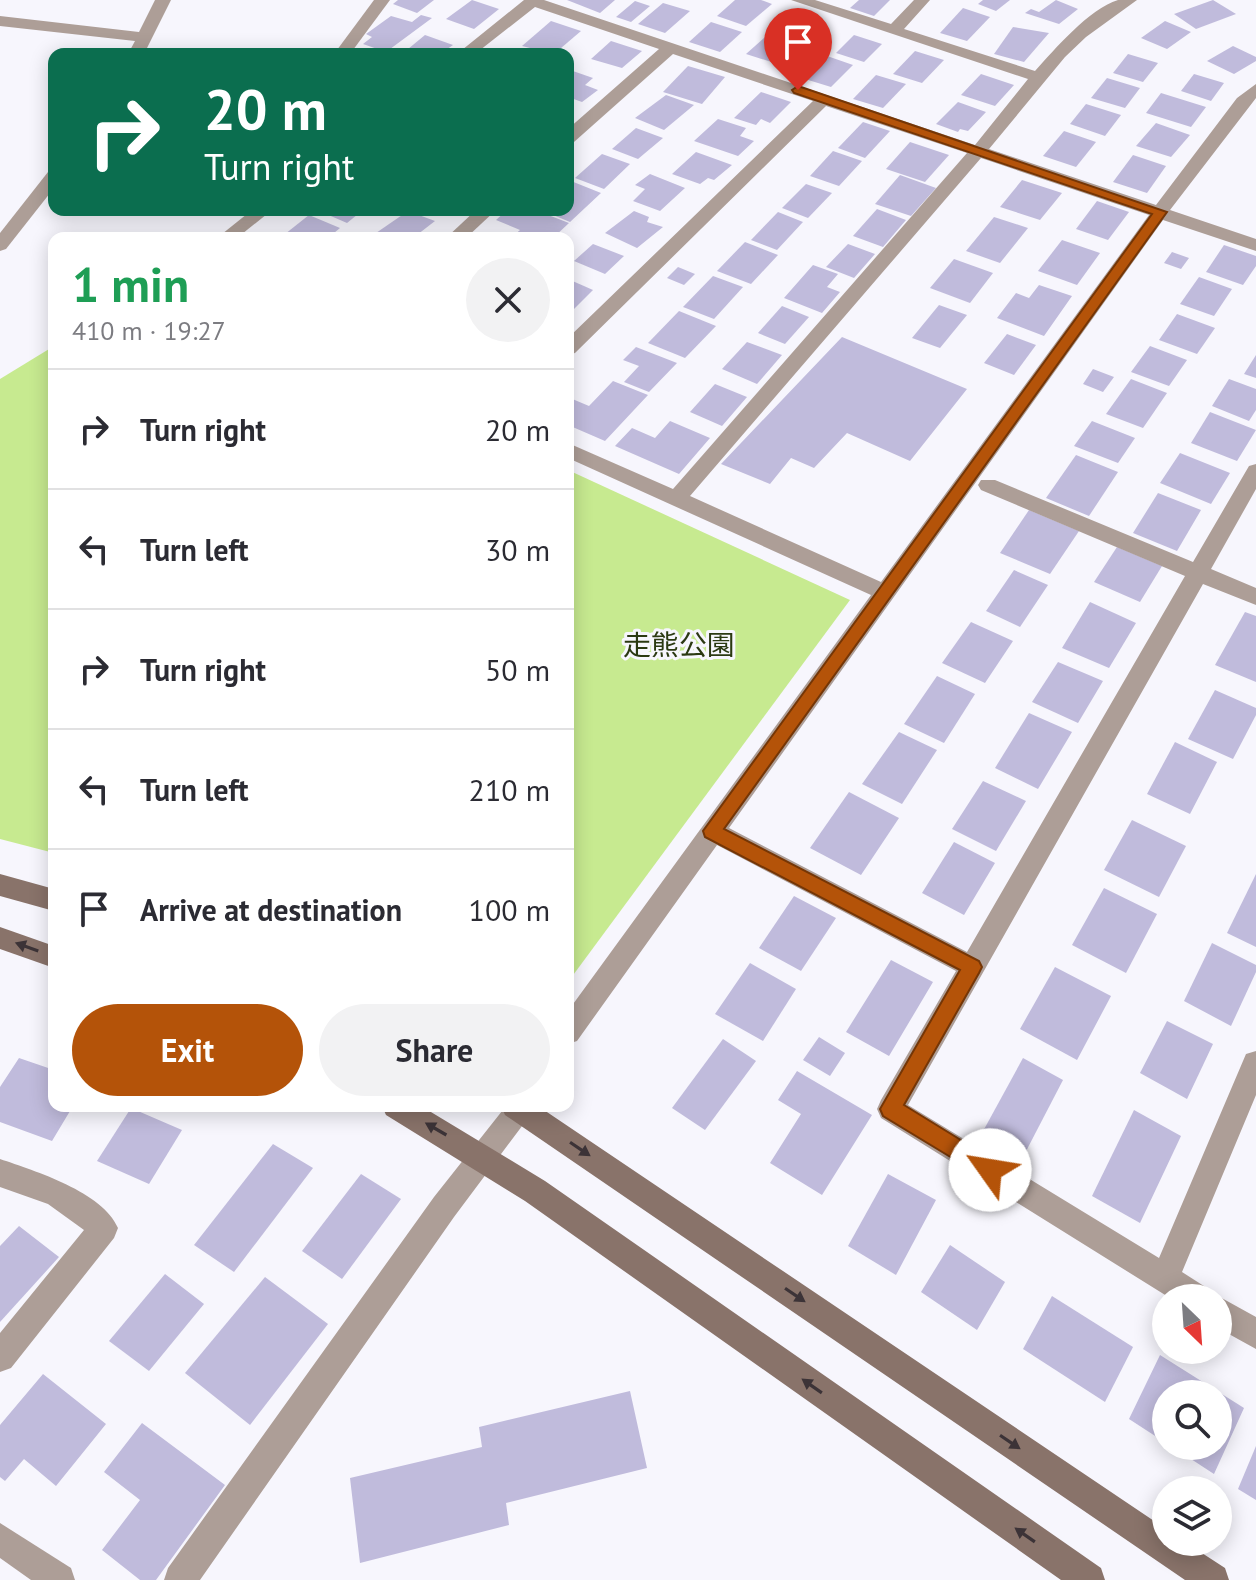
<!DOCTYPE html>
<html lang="en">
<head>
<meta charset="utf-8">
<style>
  :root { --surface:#fff; --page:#f2f2f3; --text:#2b2b33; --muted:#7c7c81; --line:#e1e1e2; --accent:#b45309 }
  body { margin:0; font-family:"PT Sans","Noto Sans JP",sans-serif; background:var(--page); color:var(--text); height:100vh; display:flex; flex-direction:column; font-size:30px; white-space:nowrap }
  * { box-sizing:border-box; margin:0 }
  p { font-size:26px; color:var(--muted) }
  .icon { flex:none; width:44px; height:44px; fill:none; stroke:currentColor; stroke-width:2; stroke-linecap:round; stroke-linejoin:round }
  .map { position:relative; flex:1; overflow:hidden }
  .panel { position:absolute; left:48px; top:232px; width:526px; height:880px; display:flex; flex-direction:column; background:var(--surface); border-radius:16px; box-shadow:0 4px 20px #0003 }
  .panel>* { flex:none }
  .hud { position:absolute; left:48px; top:48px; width:526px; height:168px; border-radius:16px; box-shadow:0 4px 20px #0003; background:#0b6e4f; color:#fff; overflow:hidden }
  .needle { width:52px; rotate:155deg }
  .controls { position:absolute; left:1152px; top:1284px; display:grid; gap:16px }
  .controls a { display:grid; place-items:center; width:80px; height:80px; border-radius:50%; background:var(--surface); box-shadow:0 4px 20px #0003; font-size:40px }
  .pin { position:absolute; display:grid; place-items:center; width:68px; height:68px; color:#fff; margin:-82px -34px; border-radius:50% 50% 50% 0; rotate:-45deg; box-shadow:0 0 8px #0007 }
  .pin .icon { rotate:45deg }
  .me { position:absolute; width:88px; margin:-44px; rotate:302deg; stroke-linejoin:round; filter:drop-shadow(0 0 6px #0008) }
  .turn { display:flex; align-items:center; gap:28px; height:168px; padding:0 24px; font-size:36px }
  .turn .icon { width:104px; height:104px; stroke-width:2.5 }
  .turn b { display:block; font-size:56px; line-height:68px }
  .round { display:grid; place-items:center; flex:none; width:84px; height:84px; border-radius:42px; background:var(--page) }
  .headline { display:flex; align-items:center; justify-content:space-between; height:136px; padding:0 24px }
  h1 { font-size:48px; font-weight:600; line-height:60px; color:#1e9e55 }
  .button { display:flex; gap:16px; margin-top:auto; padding:16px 24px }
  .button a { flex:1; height:92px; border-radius:48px; background:var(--accent); color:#fff; font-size:32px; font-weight:600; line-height:92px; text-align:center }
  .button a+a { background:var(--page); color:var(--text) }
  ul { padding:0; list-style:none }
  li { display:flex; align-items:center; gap:24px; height:120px; padding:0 24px; border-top:2px solid var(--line) }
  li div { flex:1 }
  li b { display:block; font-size:30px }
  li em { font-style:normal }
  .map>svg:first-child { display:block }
</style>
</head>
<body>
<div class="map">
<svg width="1256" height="1580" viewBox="0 0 1256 1580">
  <rect width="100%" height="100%" fill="#f7f6fd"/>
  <g fill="#c7ea90">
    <path d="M54,346V853L0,839V379Z"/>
    <path d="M568,470L850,600L568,982Z"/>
  </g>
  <g fill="#c0bbdc">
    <path d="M398,0H434L417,13L393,4Z"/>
    <path d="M472,0L499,9L474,29L446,19Z"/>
    <path d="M567,0H615L600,13Z"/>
    <path d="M735,0H761L772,4L746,26L717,16Z"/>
    <path d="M859,0H890L874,16L850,8Z"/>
    <path d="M983,0H1010L996,11L978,4Z"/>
    <path d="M1056,0L1078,9L1059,24L1025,13L1031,9L1039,12Z"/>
    <path d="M1213,0L1236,14L1196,29L1174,14Z"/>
    <path d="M635,1L650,6L631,22L616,17Z"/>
    <path d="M663,3L690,11L665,33L638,24Z"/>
    <path d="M963,8L990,17L967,41L940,33Z"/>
    <path d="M421,15L432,18L386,52L363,44L372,37L366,34L391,16L412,22Z"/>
    <path d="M791,16L811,23L809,25L815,30L800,42L772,33Z"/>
    <path d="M551,21L581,31L554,54L522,46Z"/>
    <path d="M1165,21L1191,32L1167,49L1141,38Z"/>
    <path d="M711,22L742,32L720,52L689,42Z"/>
    <path d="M1013,27L1049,33L1024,62L994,54Z"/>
    <path d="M425,35L453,45L440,54H402Z"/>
    <path d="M854,35L882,44L864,62L836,53Z"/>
    <path d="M765,37L796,47L778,64L746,54Z"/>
    <path d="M611,41L642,51L622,68L591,59Z"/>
    <path d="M1233,46L1256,57V61L1234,74L1207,61Z"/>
    <path d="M807,49L853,65L831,87L805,79L819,64L799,57Z"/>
    <path d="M915,51L944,60L922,83L893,74Z"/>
    <path d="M1128,54L1158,63L1143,82L1113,73Z"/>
    <path d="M688,66L725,77L702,104L663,92Z"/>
    <path d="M570,70L593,78L585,85L598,90L582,102L568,97Z"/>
    <path d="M981,74L1014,85L995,106L961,95Z"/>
    <path d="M1194,74L1224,83L1211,101L1181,91Z"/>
    <path d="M876,75L906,84L883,108L853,99Z"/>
    <path d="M1107,78L1140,88L1125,108L1091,98Z"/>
    <path d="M761,92L791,102L770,123L761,119L756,125L734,118Z"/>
    <path d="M1161,93L1206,107L1191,127L1146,113Z"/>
    <path d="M666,95L694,105L664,130L635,118Z"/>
    <path d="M958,102L986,112L968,131L960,129L958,132L936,124Z"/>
    <path d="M1086,104L1121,115L1105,136L1070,124Z"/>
    <path d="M718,119L746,128L740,136L754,141L738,156L694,141Z"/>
    <path d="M863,122L890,131L865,158L838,148Z"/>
    <path d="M1156,123L1190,135L1171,157L1136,146Z"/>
    <path d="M636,128L663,138L638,159L612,149Z"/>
    <path d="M1064,131L1096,142L1076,167L1043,156Z"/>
    <path d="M910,142L949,155L925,182L886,169Z"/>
    <path d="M833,151L862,161L839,186L810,176Z"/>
    <path d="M696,152L732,165L714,180L708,178L700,184L672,174Z"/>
    <path d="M602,154L630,164L604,189L575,178Z"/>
    <path d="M1133,155L1166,166L1147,193L1113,182Z"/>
    <path d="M650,174L685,188L660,211L633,201L645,189L635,185Z"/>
    <path d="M900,175L936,188L911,216L875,204Z"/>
    <path d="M1022,180L1062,193L1040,220L1000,207Z"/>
    <path d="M571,181L601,193L570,222L541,210H568V184Z"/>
    <path d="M806,184L832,193L808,218L782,208Z"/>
    <path d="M1097,201L1129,212L1108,240L1076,229Z"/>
    <path d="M877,209L906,220L883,247L853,236Z"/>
    <path d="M317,210H363L347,223Z"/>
    <path d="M507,210L543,213L569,223L553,238H519L513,236L520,230L496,220Z"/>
    <path d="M408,211L435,221L413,238H387L376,233Z"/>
    <path d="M634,211L649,217L647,222L663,227L637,248L605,233Z"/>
    <path d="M778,212L803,222L777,250L751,240Z"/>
    <path d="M309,215L340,228L328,238H280Z"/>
    <path d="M994,217L1028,228L1000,263L966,251Z"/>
    <path d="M1062,240L1100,253L1077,285L1038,271Z"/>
    <path d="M745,242L778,255L751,284L717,271Z"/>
    <path d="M593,244L624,256L605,274L574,261Z"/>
    <path d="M848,244L875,254L854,278L826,267Z"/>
    <path d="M1224,245L1256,256V266L1243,285L1206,272Z"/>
    <path d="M1172,252L1189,258L1181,269L1164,263Z"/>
    <path d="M954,259L993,273L970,303L930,288Z"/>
    <path d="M813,265L838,274L827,287L840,292L822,313L784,298Z"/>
    <path d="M678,267L695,274L684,285L667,278Z"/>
    <path d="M713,276L743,287L714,319L683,307Z"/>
    <path d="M1199,277L1232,289L1214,316L1180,304Z"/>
    <path d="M568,279L593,290L568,315Z"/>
    <path d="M1039,285L1072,296L1044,336L997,318L1016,293L1029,298Z"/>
    <path d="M939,305L967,315L940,348L912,338Z"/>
    <path d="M782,306L809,317L785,344L758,333Z"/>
    <path d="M679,311L716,326L685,358L648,343Z"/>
    <path d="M1177,314L1215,328L1197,354L1159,340Z"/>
    <path d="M1007,334L1036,345L1014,375L984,363Z"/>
    <path d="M842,337L967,389L910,461L847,433L814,468L791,458L770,484L721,464Z"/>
    <path d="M747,342L782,355L757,384L722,369Z"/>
    <path d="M1150,346L1187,360L1169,386L1131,372Z"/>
    <path d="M636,347L677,363L649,392L624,382L639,366L623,360Z"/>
    <path d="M1256,355V378L1244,374Z"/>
    <path d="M1093,369L1114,377L1103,392L1083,384Z"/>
    <path d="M1131,379L1167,393L1143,428L1106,414Z"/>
    <path d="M1229,379L1256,389V410L1249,421L1212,406Z"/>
    <path d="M613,381L648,395L605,441L568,425L570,398L589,406Z"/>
    <path d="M715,384L747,397L722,426L690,412Z"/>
    <path d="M1210,412L1256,430L1237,461L1191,443Z"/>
    <path d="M670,421L710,438L679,474L615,446L632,428L655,438Z"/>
    <path d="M1092,421L1135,438L1118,463L1074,446Z"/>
    <path d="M1180,453L1230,473L1211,504L1160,483Z"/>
    <path d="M1076,455L1118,472L1089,516L1046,498Z"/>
    <path d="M1158,493L1201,510L1177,551L1133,533Z"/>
    <path d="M1029,510L1079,531L1050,574L1000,553Z"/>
    <path d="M1117,547L1162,566L1140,602L1094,582Z"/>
    <path d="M1014,570L1048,585L1020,627L986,611Z"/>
    <path d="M1090,602L1136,623L1109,668L1062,648Z"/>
    <path d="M1245,612L1256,616V682L1215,665Z"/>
    <path d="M971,622L1013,641L985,683L942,663Z"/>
    <path d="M1058,662L1103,681L1078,723L1032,702Z"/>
    <path d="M937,676L975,694L944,743L904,724Z"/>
    <path d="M1215,690L1256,708V715L1233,759L1188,739Z"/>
    <path d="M1029,713L1072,732L1038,789L995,768Z"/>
    <path d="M899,732L937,750L902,804L862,784Z"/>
    <path d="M1175,742L1217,762L1190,814L1147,794Z"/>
    <path d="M983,781L1026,801L996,851L952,829Z"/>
    <path d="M849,792L899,818L861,875L810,848Z"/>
    <path d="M1132,820L1186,846L1159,897L1104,870Z"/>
    <path d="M954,842L995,863L964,915L922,893Z"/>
    <path d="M1256,874V947L1227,933Z"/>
    <path d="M1104,888L1157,914L1126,973L1072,945Z"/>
    <path d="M794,896L836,918L801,971L759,948Z"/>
    <path d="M1212,943L1256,965V972L1231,1026L1184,1001Z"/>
    <path d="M891,960L933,982L889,1056L846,1032Z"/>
    <path d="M750,963L796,989L763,1041L715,1014Z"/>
    <path d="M1055,967L1111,996L1077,1060L1020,1029Z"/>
    <path d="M1167,1021L1213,1044L1187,1099L1140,1073Z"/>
    <path d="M819,1037L845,1053L830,1076L803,1060Z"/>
    <path d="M723,1039L756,1061L705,1130L672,1108Z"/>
    <path d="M19,1058L54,1070V1106H73L52,1141L0,1122V1087Z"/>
    <path d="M1023,1058L1063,1080L1023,1157L982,1133Z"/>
    <path d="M797,1071L872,1115L822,1195L770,1163L801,1114L778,1100Z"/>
    <path d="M131,1108L182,1130L149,1184L97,1161Z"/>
    <path d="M1134,1110L1181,1136L1140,1223L1092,1196Z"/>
    <path d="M273,1144L313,1168L234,1272L194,1245Z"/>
    <path d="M361,1174L401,1199L342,1279L302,1251Z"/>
    <path d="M888,1174L936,1200L896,1275L848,1246Z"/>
    <path d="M19,1226L59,1257L0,1322V1246Z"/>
    <path d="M950,1245L1005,1282L977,1330L921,1292Z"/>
    <path d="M165,1274L204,1304L149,1371L109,1341Z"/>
    <path d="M265,1277L328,1324L250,1425L185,1373Z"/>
    <path d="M1052,1296L1133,1347L1105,1402L1023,1349Z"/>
    <path d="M1160,1355L1244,1408L1214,1474L1171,1446H1218V1394H1166V1443L1129,1419Z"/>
    <path d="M43,1374L106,1424L56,1486L24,1459L5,1481L0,1477V1425Z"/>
    <path d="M630,1391L647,1468L506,1503L509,1525L360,1563L350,1478L482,1447L479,1427Z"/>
    <path d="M142,1423L225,1485L156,1580H140L102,1550L140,1500L104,1472Z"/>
    <path d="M1256,1446V1500L1238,1489Z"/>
  </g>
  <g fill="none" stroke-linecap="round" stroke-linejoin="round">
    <g fill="#ad9e97" fill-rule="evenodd">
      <path d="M155,0H171L144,54H128L135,41L0,26V16L139,32Z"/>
      <path d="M374,0H390L350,54H334Z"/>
      <path d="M524,0H544L975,145L1028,79L791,0H815L891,24L914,0H930L904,29L1035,71C1055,49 1089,9 1118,0C1123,0 1131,0 1137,0L1086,37L1065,57L989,149L1156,205L1237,98L1256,84V98L1170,210L1256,239V251L1163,220L729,828L967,952L1185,576L981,490L978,485L981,480H995L1193,562L1249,466L1256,464V489L1211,569L1256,588V605L1203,584L908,1105L1159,1258L1246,1054L1256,1051V1095L1182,1272L1207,1288L1212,1298H1170L881,1118L877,1109L881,1100L956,971L717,845L577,1041L568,1044V1011L871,595L568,458V443L673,489L967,153L826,106L575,353L568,355V338L813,101L673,54L574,142L568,143V129L659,49L535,7L475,54H457ZM981,158L1149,215L881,582L690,496Z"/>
      <path d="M54,171V188L6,249L0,251V233L48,172Z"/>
      <path d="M252,210H272L237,238H217Z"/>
      <path d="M476,210H496L466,238H446Z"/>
      <path d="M506,1106H537L454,1217L200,1580H164L168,1568L434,1197Z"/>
      <path d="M0,1159C35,1171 103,1192 118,1228L114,1238L11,1368L0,1372V1333L84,1230L48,1204L0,1187Z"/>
      <path d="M1218,1296L1256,1317V1349L1218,1328V1298H1213Z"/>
      <path d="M0,1523L71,1568L75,1580H31L0,1558Z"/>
    </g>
    <g fill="#89736a" fill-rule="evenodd">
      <path d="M0,874L54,889V911L0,896Z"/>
      <path d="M0,927L54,946V968L0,949Z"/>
      <path d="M382,1106H421L545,1181L1101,1568L1105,1580H1061L525,1201L386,1115Z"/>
      <path d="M501,1106H538L1166,1529V1542H1185L1225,1568L1229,1580H1185L505,1115Z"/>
    </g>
  </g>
  <defs><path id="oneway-solid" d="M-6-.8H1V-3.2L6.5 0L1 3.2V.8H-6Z" transform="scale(2)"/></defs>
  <g fill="#3c3337">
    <use href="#oneway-solid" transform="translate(27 947) rotate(-160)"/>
    <use href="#oneway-solid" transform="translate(436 1129) rotate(-150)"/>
    <use href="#oneway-solid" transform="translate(580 1149) rotate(34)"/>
    <use href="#oneway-solid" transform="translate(795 1295) rotate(34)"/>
    <use href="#oneway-solid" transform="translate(812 1386) rotate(-145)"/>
    <use href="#oneway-solid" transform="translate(1010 1442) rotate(34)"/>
    <use href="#oneway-solid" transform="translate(1025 1535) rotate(-145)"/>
  </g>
  <path fill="#b45309" stroke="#753606" stroke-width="2" d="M798,86L1167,212L724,829L979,961L982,967L979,973L904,1105L998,1163L1001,1170L998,1178L990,1181L883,1116L880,1109L960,970L705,837L703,831L1152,214L794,93L792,90Z"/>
  <g text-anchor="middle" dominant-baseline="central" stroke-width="6" stroke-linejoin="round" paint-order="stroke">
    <g font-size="28" fill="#2b3912" stroke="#f7f6fd">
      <text x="679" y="644">走熊公園</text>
    </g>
  </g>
</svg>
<div class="controls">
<a><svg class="needle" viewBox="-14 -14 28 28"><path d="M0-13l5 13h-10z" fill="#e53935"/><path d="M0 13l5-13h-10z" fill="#7c7c81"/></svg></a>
<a><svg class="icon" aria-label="search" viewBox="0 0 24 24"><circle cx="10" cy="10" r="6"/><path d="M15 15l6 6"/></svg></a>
<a><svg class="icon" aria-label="layers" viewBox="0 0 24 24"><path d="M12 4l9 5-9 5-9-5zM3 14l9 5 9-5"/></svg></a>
</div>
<div class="pin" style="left:798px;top:90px;background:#d93025"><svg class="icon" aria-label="arrive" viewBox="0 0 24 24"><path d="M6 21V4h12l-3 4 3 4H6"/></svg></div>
<svg class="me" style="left:990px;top:1170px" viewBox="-20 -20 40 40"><circle r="19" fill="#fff"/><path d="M0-13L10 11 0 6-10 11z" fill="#b45309"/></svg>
<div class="hud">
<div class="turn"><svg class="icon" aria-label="right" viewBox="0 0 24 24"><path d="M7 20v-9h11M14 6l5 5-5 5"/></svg><div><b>20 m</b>Turn right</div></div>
</div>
<section class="panel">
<div class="headline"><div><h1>1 min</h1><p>410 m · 19:27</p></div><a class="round"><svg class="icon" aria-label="close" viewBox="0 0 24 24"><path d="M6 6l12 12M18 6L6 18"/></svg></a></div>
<ul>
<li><svg class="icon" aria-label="right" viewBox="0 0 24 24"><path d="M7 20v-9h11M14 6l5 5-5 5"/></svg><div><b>Turn right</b></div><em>20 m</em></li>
<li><svg class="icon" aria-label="left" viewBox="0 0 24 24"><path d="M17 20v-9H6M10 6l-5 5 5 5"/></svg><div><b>Turn left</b></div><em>30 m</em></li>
<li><svg class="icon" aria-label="right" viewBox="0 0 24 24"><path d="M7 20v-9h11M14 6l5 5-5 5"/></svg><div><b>Turn right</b></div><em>50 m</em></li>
<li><svg class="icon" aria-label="left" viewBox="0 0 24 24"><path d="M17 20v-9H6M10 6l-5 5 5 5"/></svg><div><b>Turn left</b></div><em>210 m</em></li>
<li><svg class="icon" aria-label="arrive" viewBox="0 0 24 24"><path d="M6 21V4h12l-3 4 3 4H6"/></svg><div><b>Arrive at destination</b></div><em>100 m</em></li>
</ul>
<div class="button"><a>Exit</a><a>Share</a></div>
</section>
</div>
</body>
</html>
